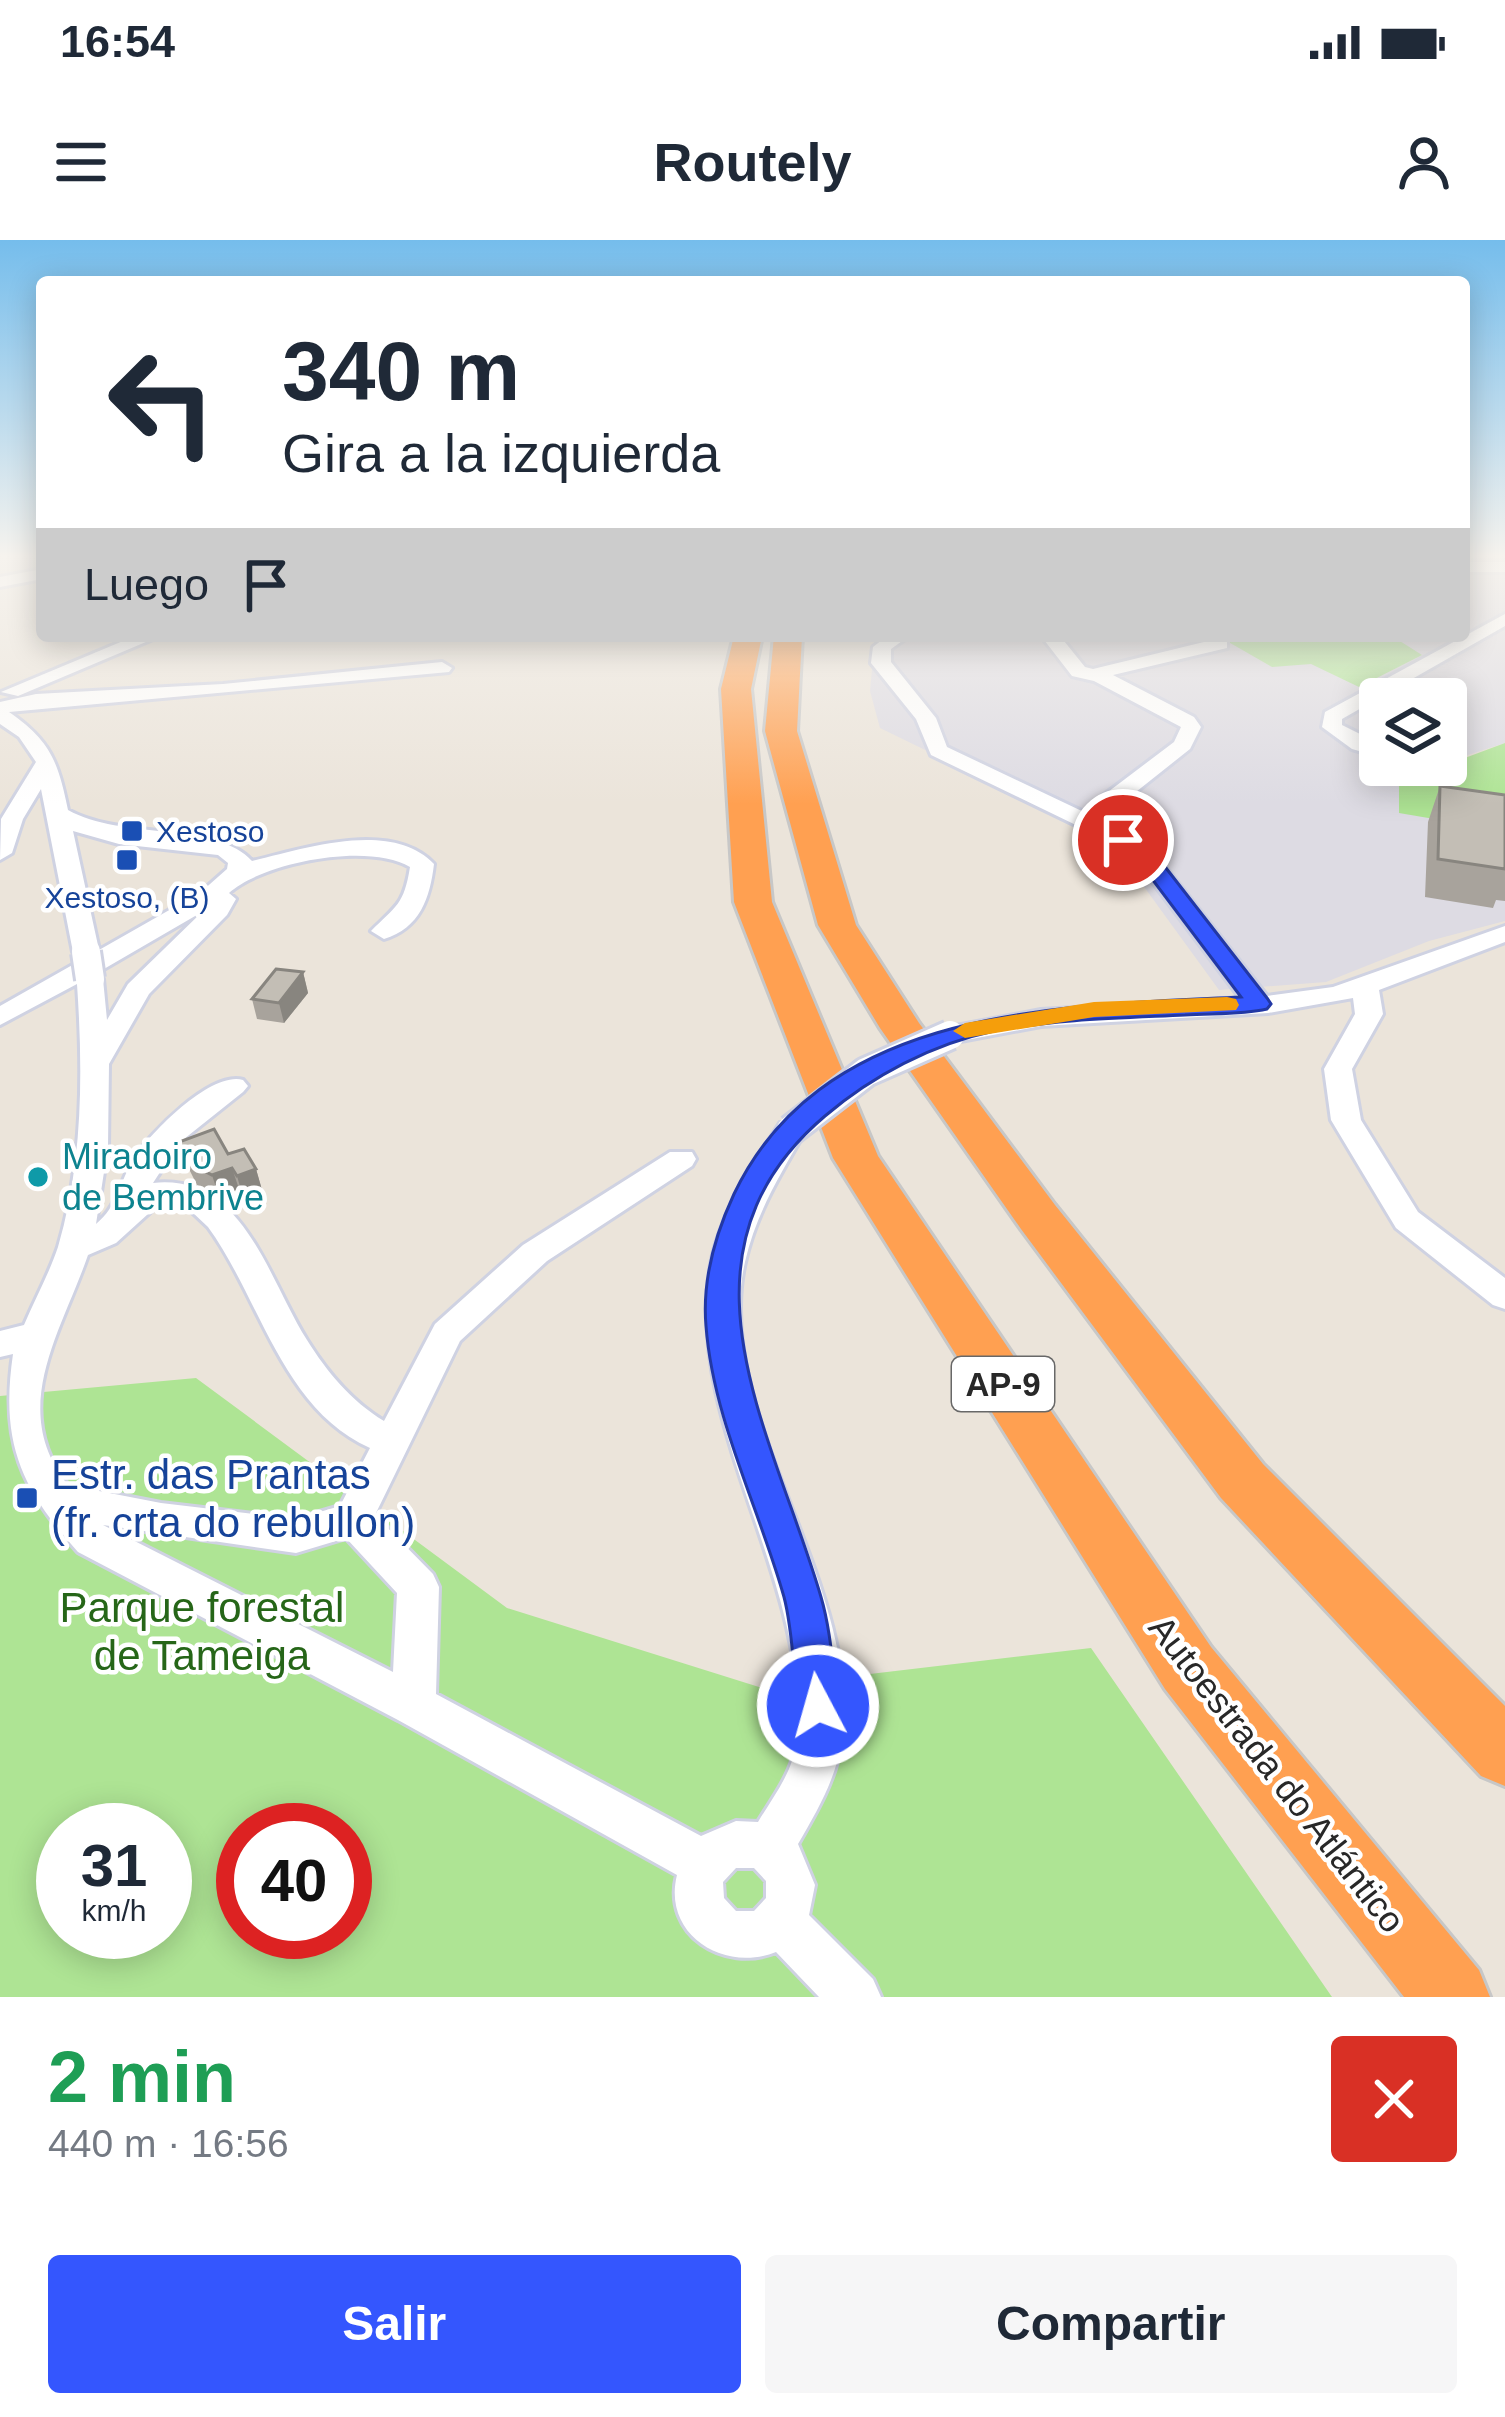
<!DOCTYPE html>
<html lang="es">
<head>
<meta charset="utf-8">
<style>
  :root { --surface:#fff; --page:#f6f6f7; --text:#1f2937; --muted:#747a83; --accent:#3456fe }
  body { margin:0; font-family:Arial,sans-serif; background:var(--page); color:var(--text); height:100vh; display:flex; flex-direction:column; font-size:45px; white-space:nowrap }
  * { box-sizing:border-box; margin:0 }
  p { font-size:39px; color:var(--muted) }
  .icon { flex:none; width:66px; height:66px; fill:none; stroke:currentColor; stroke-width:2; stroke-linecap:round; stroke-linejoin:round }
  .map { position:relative; height:1757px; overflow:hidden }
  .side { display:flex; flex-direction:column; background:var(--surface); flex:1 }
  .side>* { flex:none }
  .guide { position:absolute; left:36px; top:36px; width:1434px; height:366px; border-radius:12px; box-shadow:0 6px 30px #0003; background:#fff; color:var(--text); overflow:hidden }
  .tools { position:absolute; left:1359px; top:438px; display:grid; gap:24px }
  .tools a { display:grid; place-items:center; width:108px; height:108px; border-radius:12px; background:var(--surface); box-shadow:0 6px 30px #0003; font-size:60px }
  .speed { position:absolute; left:36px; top:1563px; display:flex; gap:24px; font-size:60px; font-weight:700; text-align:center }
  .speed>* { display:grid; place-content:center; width:156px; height:156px; border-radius:50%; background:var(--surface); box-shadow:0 6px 30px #0003; line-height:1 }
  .speed small { font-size:30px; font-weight:400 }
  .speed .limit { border:18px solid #d22; background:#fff; color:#111 }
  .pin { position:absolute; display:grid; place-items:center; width:102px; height:102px; color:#fff; margin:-51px; border:6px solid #fff; border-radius:50%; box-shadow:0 3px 12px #0007 }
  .me { position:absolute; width:132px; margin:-66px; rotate:354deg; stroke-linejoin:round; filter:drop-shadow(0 0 9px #0008) }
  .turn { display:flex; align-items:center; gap:42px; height:252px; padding:0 48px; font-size:54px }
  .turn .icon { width:156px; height:156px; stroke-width:2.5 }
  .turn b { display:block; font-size:84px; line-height:102px }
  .then { display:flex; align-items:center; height:114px; padding:0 48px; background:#0003; gap:24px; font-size:45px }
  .round { display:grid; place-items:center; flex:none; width:126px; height:126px; border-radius:12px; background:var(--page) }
  .overview { display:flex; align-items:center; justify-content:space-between; height:204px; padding:0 48px }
  h1 { font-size:72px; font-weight:700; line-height:90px; color:#1e9e55 }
  .cta { display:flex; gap:24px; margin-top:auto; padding:24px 48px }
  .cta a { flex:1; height:138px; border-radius:12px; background:var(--accent); color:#fff; font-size:48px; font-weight:700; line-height:138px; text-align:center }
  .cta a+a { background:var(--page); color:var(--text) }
  .status { display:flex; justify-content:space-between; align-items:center; height:84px; padding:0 60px; background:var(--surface); direction:ltr }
  .status svg { height:33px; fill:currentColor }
  header { display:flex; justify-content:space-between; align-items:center; height:156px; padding:0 48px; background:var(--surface); font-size:54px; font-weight:700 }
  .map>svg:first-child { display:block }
</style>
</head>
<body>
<div class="status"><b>16:54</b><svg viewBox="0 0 49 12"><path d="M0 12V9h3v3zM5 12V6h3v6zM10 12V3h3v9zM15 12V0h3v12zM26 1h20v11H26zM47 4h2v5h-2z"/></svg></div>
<header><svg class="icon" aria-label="menu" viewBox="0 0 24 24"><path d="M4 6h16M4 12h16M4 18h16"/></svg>Routely<svg class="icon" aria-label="person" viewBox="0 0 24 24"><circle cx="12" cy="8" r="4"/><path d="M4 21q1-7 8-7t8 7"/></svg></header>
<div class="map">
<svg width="1505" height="1757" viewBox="0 0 1505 1757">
  <rect width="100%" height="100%" fill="#ebe4da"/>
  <path fill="#dddbe3" d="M1464,318H1505V503L1446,522V459H1380V525H1436L1399,535L1505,591V681L1429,701L1326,742L1219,750L1110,600L880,488L870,451L875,396H1464Z"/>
  <g fill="#aee494" fill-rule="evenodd">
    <path d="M1218,396H1392L1422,415L1359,447L1311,424L1272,427Z"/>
    <path d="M1505,503V591L1399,573V534L1446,525Z"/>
    <path d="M196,1138L507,1368L759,1447L1091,1408L1332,1757H0V1156ZM63,1590H165V1692H63ZM243,1590H345V1692H243Z"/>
  </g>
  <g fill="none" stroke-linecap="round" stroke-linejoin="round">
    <defs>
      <g id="minor">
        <rect x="1464" y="322" width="41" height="10"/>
        <path d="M42,329V339L0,347V337Z"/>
        <path d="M1505,374V386L1342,479V485L1380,504V517L1352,509L1322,487L1325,472Z"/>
        <path d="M135,396H160L18,456L1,452Z"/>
        <path d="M887,396H909L891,409V422L936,478L947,507L1107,583L1093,566L1096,561L1174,502L1181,487L1094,441L1072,436L1041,396H1060L1085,427L1093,429L1204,402L1197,396L1227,400V408L1113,435L1194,477L1201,487L1190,509L1117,567L1142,593L1136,598L1152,610L1267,756L1333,747L1505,686V702L1379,750L1383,774L1352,829L1361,880L1418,972L1505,1038V1069L1493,1065L1396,988L1331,880L1324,829L1355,774L1353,758L1268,773L1041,786L950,803L940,801L936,795L940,789L1041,770L1240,758L1136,620L1111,602L931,515L916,479L871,423L873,407Z"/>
        <path d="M442,422L452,428L449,432L9,472C51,501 58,522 68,570C121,600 218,582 252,621C304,609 391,579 434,624C430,658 420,688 384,699L371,691C396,666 404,665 410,627C369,602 263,622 229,653L236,659L227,675L149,754L109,824L108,906L96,984C118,966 119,943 133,920C150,893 211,831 243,840L248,846L243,852L179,903L153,943C243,933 268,1039 307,1100C327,1132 351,1161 384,1181L435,1084L523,1005L670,912H692L696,919L692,926L547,1021L460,1101L375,1275L433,1334L439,1347L436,1454L701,1596L736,1581L758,1582C770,1562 786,1541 793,1518C806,1474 796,1426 786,1383C759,1267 692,1151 710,1030C718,976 752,928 780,883H802L806,890C781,933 756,973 745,1022C710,1175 866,1349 841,1503C836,1539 816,1573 798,1604L815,1645L809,1675L873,1739L881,1757H819L776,1712C724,1733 662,1695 677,1635L398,1480L78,1312C21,1248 0,1203 13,1114L0,1117V1091L24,1085C35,1059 49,1034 58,1007C83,922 83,832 77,744L0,785V766L83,719L73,712L41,549L23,579L12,613L0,620L1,579L36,522L19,497L0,484V462L36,454L223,444ZM73,591L119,604L218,615L228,623L227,629L201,652L99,710ZM202,672L128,744L107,780L103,739L97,733ZM159,964L190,970L208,987C260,1058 282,1169 370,1208L340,1266L296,1279L161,1263L68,1245C7,1169 62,1091 88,1015L116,1003ZM103,1285L296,1313L346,1298L397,1353L393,1432ZM736,1628H754L766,1641V1658L754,1671H736L724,1658L723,1642Z"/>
      </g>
      <g id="highway">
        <path d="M734,396H762L751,449L772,662L878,916L1211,1407L1479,1730L1490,1757H1404L1165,1449L833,918L734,662L721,449Z"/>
        <path d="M774,396H802L797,491L856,685L919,783L1055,965L1263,1224L1505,1466V1546L1481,1536L1221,1258L1021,989L880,788L818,685L765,491Z"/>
      </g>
    </defs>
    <use href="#minor" stroke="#cfd2e2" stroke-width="6"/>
    <use href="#highway" stroke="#c7c7c7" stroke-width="6"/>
    <use href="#minor" fill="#fff" fill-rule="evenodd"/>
    <use href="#highway" fill="#ffa051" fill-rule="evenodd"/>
    <defs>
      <g id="minor-bridge">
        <path d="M86,712L90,739"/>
        <path d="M791,890L866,832L950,795"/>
      </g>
    </defs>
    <use href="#minor-bridge" stroke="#cfd2e2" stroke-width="34" stroke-linecap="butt"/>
    <use href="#minor-bridge" stroke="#fff" stroke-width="28"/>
  </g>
  <g fill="#a8a39c">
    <path d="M1440,546L1505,555V661L1496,660L1493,668L1425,657L1428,582Z"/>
    <path d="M303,732L308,753L284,783L257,779L252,759Z"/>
    <path d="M179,902L228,914L256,929L262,950L243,957L239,949L219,957L197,945L186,923Z"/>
  </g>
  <g fill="#88857f">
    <path d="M303,732L308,753L284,783L279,763Z"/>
    <path d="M232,928L239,949L219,957L212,935Z"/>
    <path d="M256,929L262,950L243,957L237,936Z"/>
  </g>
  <g fill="#c3beb5" stroke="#88857f" stroke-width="3">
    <path d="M1440,546L1505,555V629L1438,619Z"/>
    <path d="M276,729L303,732L279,763L252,759Z"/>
    <path d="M214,889L228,914L244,909L256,929L237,936L232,928L212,935L191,924L179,902Z"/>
  </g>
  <linearGradient id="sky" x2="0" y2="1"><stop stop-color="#75bdec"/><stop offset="0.56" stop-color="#f6f3ee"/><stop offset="1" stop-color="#f6f3ee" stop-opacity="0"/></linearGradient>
  <rect width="1505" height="564" fill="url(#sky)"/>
  <path fill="#3456fe" stroke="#2238a5" stroke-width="3" d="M1123,593L1152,610L1267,758L1271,764L1267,769C1241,775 1212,773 1185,775C1121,778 1057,779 994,791C932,804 872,836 825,876C661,1015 774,1195 821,1357C831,1391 833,1430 838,1466L832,1479L818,1484L804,1479L798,1466C793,1430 793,1391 784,1357C759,1268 713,1179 706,1086C702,1040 715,995 734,954C824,765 1062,766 1241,757L1137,619L1115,604V595Z"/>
  <path fill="#f59e0b" d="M1227,757L1236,759L1239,765L1236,770L1094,777L965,798L953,791L965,783L1094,762Z"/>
  <g fill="#1a4fb4" stroke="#fff" stroke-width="4.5">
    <rect x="120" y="579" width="24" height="24" rx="6"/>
    <rect x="115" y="608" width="24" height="24" rx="6"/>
    <rect x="15" y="1246" width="24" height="24" rx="6"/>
  </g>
  <circle fill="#0f9aa8" stroke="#fff" stroke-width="4.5" cx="38" cy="937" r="12"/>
  <g text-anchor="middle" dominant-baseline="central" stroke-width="9" stroke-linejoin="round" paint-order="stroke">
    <g font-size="30" fill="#164399" stroke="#fff" text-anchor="start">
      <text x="156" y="591">Xestoso</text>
      <text x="127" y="657" text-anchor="middle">Xestoso, (B)</text>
    </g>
    <rect fill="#fff" stroke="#686868" stroke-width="3" x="952" y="1117" width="102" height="54" rx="9"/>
    <g font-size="33" font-weight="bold" fill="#282828">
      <text x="1003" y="1144">AP-9</text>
    </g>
    <g font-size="36" fill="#0d838f" stroke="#fff" text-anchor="start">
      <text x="62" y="916">Miradoiro<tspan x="62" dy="41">de Bembrive</tspan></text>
    </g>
    <g font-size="36" fill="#282828" stroke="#fff">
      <text transform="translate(1277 1534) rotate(52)">Autoestrada do Atlántico</text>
    </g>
    <g font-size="42" fill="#164399" stroke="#fff" text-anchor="start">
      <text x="51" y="1234">Estr. das Prantas<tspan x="51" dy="48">(fr. crta do rebullon)</tspan></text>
    </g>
    <g font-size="42" fill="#266618" stroke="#fff">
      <text x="202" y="1367">Parque forestal<tspan x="202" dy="48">de Tameiga</tspan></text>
    </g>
  </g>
</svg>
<div class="tools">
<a><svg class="icon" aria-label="layers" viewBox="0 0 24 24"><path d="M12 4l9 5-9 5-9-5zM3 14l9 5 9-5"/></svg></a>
</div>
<div class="speed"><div>31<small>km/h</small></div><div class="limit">40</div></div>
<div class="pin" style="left:1123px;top:600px;background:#d93025"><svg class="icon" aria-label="arrive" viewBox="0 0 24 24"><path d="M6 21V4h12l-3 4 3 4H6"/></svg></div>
<svg class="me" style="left:818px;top:1466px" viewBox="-20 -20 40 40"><circle r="17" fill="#3456fe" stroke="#fff" stroke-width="3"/><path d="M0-11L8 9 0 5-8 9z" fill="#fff"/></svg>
<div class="guide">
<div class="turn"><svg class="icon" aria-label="left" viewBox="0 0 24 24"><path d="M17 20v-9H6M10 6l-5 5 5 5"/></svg><div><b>340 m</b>Gira a la izquierda</div></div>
<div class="then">Luego<svg class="icon" aria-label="arrive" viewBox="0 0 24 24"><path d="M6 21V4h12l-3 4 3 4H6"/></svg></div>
</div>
</div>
<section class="side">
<div class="overview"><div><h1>2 min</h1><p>440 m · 16:56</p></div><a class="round" style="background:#d93025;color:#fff"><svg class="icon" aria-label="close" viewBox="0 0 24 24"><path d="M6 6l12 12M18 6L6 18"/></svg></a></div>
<div class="cta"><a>Salir</a><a>Compartir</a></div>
</section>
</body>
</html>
